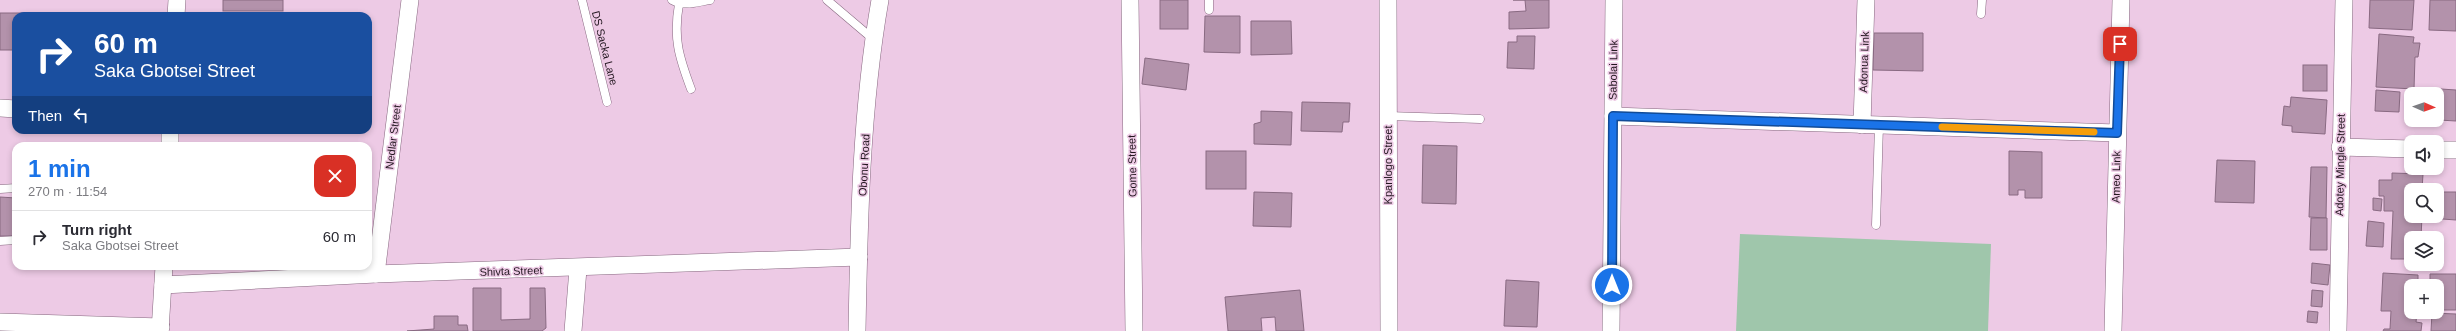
<!DOCTYPE html>
<html lang="en">
<head>
<meta charset="utf-8">
<style>
  :root { --surface:#fff; --page:#f2f2f3; --text:#2b2b33; --muted:#7c7c81; --line:#e1e1e2; --accent:#1a73e8 }
  body { margin:0; font-family:Helvetica,sans-serif; background:var(--page); color:var(--text); height:100vh; display:flex; flex-direction:column; font-size:15px; white-space:nowrap }
  * { box-sizing:border-box; margin:0 }
  p { font-size:13px; color:var(--muted) }
  .icon { flex:none; width:22px; height:22px; fill:none; stroke:currentColor; stroke-width:2; stroke-linecap:round; stroke-linejoin:round }
  .map { position:relative; flex:1; overflow:hidden }
  .sheet { position:absolute; left:12px; top:142px; width:360px; height:128px; display:flex; flex-direction:column; background:var(--surface); border-radius:12px; box-shadow:0 2px 6px #0003 }
  .sheet>* { flex:none }
  .top-card { position:absolute; left:12px; top:12px; width:360px; height:122px; border-radius:12px; box-shadow:0 2px 6px #0003; background:#1a4fa0; color:#fff; overflow:hidden }
  .needle { width:26px; rotate:92deg }
  .controls { position:absolute; left:2404px; top:87px; display:grid; gap:8px }
  .controls a { display:grid; place-items:center; width:40px; height:40px; border-radius:8px; background:var(--surface); box-shadow:0 2px 6px #0003; font-size:20px }
  .pin { position:absolute; display:grid; place-items:center; width:34px; height:34px; color:#fff; margin:-17px; border-radius:8px; box-shadow:0 2px 6px #0006 }
  .me { position:absolute; width:44px; margin:-22px; rotate:0deg; stroke-linejoin:round; filter:drop-shadow(0 0 3px #0008) }
  .turn { display:flex; align-items:center; gap:14px; height:84px; padding:0 16px; font-size:18px }
  .turn .icon { width:52px; height:52px; stroke-width:2.5 }
  .turn b { display:block; font-size:28px; line-height:34px }
  .then { display:flex; align-items:center; height:38px; padding:0 16px; background:#0003; gap:8px; font-size:15px }
  .round { display:grid; place-items:center; flex:none; width:42px; height:42px; border-radius:12px; background:var(--page) }
  .head { display:flex; align-items:center; justify-content:space-between; height:68px; padding:0 16px }
  h1 { font-size:24px; font-weight:700; line-height:30px; color:var(--accent) }
  ul { padding:0; list-style:none }
  li { display:flex; align-items:center; gap:12px; height:52px; padding:0 16px; border-top:1px solid var(--line) }
  li div { flex:1 }
  li b { display:block; font-size:15px }
  li em { font-style:normal }
  .map>svg:first-child { display:block }
</style>
</head>
<body>
<div class="map">
<svg width="2456" height="331" viewBox="0 0 2456 331">
  <rect width="100%" height="100%" fill="#edcae5"/>
  <path fill="#9fc6ab" d="M1740,234L1991,244L1988,331H1736Z"/>
  <g fill="#b392ab" stroke="#896a82">
    <rect x="223" y="0" width="60" height="11"/>
    <rect x="1160" y="0" width="28" height="29"/>
    <path d="M1525,0H1513H1549V28L1509,29V12L1526,11Z"/>
    <path d="M2370,0H2414L2412,30L2369,28Z"/>
    <path d="M2430,0H2456V31L2429,30Z"/>
    <path d="M0,13H24V16H16V50H0Z"/>
    <path d="M1205,16H1240V53L1204,52Z"/>
    <path d="M1251,21H1291L1292,54L1251,55Z"/>
    <path d="M1874,33H1923V71L1873,70Z"/>
    <path d="M2379,34L2414,37L2413,43H2420L2418,57H2415L2414,89L2376,87Z"/>
    <path d="M1517,36H1535L1534,69L1507,68L1508,42H1517Z"/>
    <path d="M1145,58L1189,64L1186,90L1142,84Z"/>
    <rect x="2303" y="65" width="24" height="26"/>
    <path d="M2441,89L2456,90V121L2439,120Z"/>
    <path d="M2376,90L2400,92L2399,112L2375,111Z"/>
    <path d="M2291,97L2327,100L2325,134L2292,132V126L2282,125L2284,106L2290,107Z"/>
    <path d="M1302,102L1350,103L1349,122H1343L1342,132L1301,131Z"/>
    <path d="M1261,111L1292,112L1291,145L1254,144V124L1261,122Z"/>
    <path d="M1423,145L1457,146L1456,204L1422,203Z"/>
    <rect x="1206" y="151" width="40" height="38"/>
    <path d="M2009,151L2042,152V198H2025V190H2018V195H2009Z"/>
    <path d="M2217,160L2255,161L2254,203L2215,202Z"/>
    <path d="M2311,167H2327L2326,218L2309,217Z"/>
    <path d="M2392,173L2423,174L2422,190H2411V216H2422L2421,238H2411V259H2391L2393,211H2384V196H2379V180H2392Z"/>
    <path d="M1254,192L1292,193L1291,227L1253,226Z"/>
    <path d="M2437,192H2456V220L2429,218V216H2437Z"/>
    <path d="M0,197L16,198V236H0Z"/>
    <path d="M2373,198L2382,199L2381,211L2373,210Z"/>
    <path d="M2311,218H2327V250H2310Z"/>
    <path d="M2368,221L2384,223L2383,247L2366,246Z"/>
    <path d="M2312,263L2330,265L2328,285L2311,283Z"/>
    <path d="M2383,273L2418,275V286H2411V312H2417L2416,322L2422,323L2421,331H2383L2384,329H2390L2391,311H2381Z"/>
    <path d="M2430,274H2456V310H2437V286H2430Z"/>
    <path d="M1506,280L1539,282L1537,327L1504,326Z"/>
    <path d="M473,288H501V320L530,319V288H545L546,328L542,331H473Z"/>
    <path d="M1300,290L1304,331H1276L1275,317L1261,318L1262,331H1228L1225,297Z"/>
    <path d="M2312,290L2323,291L2322,307L2311,306Z"/>
    <path d="M2308,311L2318,312L2317,323L2307,322Z"/>
    <path d="M2432,313L2456,314V331H2431Z"/>
    <path d="M434,316H458V325H467L468,331H407L434,329Z"/>
  </g>
  <g fill="none" stroke-linecap="round" stroke-linejoin="round">
    <defs>
      <g id="lane">
        <path d="M582,0L607,102"/>
        <path d="M672,0C684,7 697,2 710,0"/>
        <path d="M827,0L873,39"/>
        <path d="M679,4C673,38 679,57 691,89"/>
        <path d="M1209,10V0"/>
        <path d="M1981,14L1982,0"/>
        <path d="M1388,116L1480,119"/>
        <path d="M0,189L16,188"/>
        <path d="M1876,225L1879,125"/>
        <path d="M0,241L16,240"/>
      </g>
      <g id="street">
        <path d="M1130,0L1134,331"/>
        <path d="M1388,0L1389,331"/>
        <path d="M176,16L177,0"/>
        <path d="M0,108L16,109"/>
        <path d="M1613,116L2117,133"/>
        <path d="M1862,125L1866,0"/>
        <path d="M170,146V130"/>
        <path d="M2340,147L2411,149"/>
        <path d="M2437,150H2456"/>
        <path d="M376,274L410,0"/>
        <path d="M163,285L376,274L859,257"/>
        <path d="M0,322L161,327"/>
        <path d="M160,331L164,266"/>
        <path d="M573,331L578,269"/>
        <path d="M857,331C859,221 861,109 880,0"/>
        <path d="M1611,331L1614,0"/>
        <path d="M2113,331L2121,0"/>
        <path d="M2338,331L2344,0"/>
      </g>
    </defs>
    <use href="#lane" stroke="#86677f" stroke-width="9"/>
    <use href="#street" stroke="#86677f" stroke-width="18"/>
    <use href="#lane" stroke="#fff" stroke-width="8"/>
    <use href="#street" stroke="#fff" stroke-width="17"/>
  </g>
  <g fill="none" stroke-linecap="round" stroke-linejoin="round">
    <defs>
      <path id="route" d="M1612,285L1613,116L2117,133L2120,44"/>
    </defs>
    <use href="#route" stroke="#114b97" stroke-width="10"/>
    <use href="#route" stroke="#1a73e8" stroke-width="7"/>
    <path stroke="#f59e0b" stroke-width="7" d="M1942,127L2094,132"/>
  </g>
  <g text-anchor="middle" dominant-baseline="central" stroke-width="3" stroke-linejoin="round" paint-order="stroke">
    <g font-size="11" fill="#231720" stroke="#edcae5">
      <text transform="translate(605 48) rotate(76)">DS Sacka Lane</text>
      <text transform="translate(1864 62) rotate(-88)">Adonua Link</text>
      <text transform="translate(1613 70) rotate(-89)">Sabolai Link</text>
      <text transform="translate(393 137) rotate(-83)">Nedlar Street</text>
      <text transform="translate(864 165) rotate(-87)">Obonu Road</text>
      <text transform="translate(1388 165) rotate(-90)">Kpanlogo Street</text>
      <text transform="translate(2340 165) rotate(-89)">Adotey Mingle Street</text>
      <text transform="translate(1132 166) rotate(-91)">Gome Street</text>
      <text transform="translate(2116 177) rotate(-89)">Ameo Link</text>
      <text transform="translate(511 271) rotate(-2)">Shivta Street</text>
    </g>
  </g>
</svg>
<div class="controls">
<a><svg class="needle" viewBox="-14 -14 28 28"><path d="M0-13l5 13h-10z" fill="#e53935"/><path d="M0 13l5-13h-10z" fill="#7c7c81"/></svg></a>
<a><svg class="icon" aria-label="sound" viewBox="0 0 24 24"><path d="M4 9h4l5-4v14l-5-4H4zM17 9q2 3 0 6"/></svg></a>
<a><svg class="icon" aria-label="search" viewBox="0 0 24 24"><circle cx="10" cy="10" r="6"/><path d="M15 15l6 6"/></svg></a>
<a><svg class="icon" aria-label="layers" viewBox="0 0 24 24"><path d="M12 4l9 5-9 5-9-5zM3 14l9 5 9-5"/></svg></a>
<a>+</a>
</div>
<div class="pin" style="left:2120px;top:44px;background:#d93025"><svg class="icon" aria-label="arrive" viewBox="0 0 24 24"><path d="M6 21V4h12l-3 4 3 4H6"/></svg></div>
<svg class="me" style="left:1612px;top:285px" viewBox="-20 -20 40 40"><circle r="17" fill="#1a73e8" stroke="#fff" stroke-width="3"/><path d="M0-11L8 9 0 5-8 9z" fill="#fff"/></svg>
<div class="top-card">
<div class="turn"><svg class="icon" aria-label="right" viewBox="0 0 24 24"><path d="M7 20v-9h11M14 6l5 5-5 5"/></svg><div><b>60 m</b>Saka Gbotsei Street</div></div>
<div class="then">Then<svg class="icon" aria-label="left" viewBox="0 0 24 24"><path d="M17 20v-9H6M10 6l-5 5 5 5"/></svg></div>
</div>
<section class="sheet">
<div class="head"><div><h1>1 min</h1><p>270 m · 11:54</p></div><a class="round" style="background:#d93025;color:#fff"><svg class="icon" aria-label="close" viewBox="0 0 24 24"><path d="M6 6l12 12M18 6L6 18"/></svg></a></div>
<ul>
<li><svg class="icon" aria-label="right" viewBox="0 0 24 24"><path d="M7 20v-9h11M14 6l5 5-5 5"/></svg><div><b>Turn right</b><p>Saka Gbotsei Street</p></div><em>60 m</em></li>
</ul>
</section>
</div>
</body>
</html>
